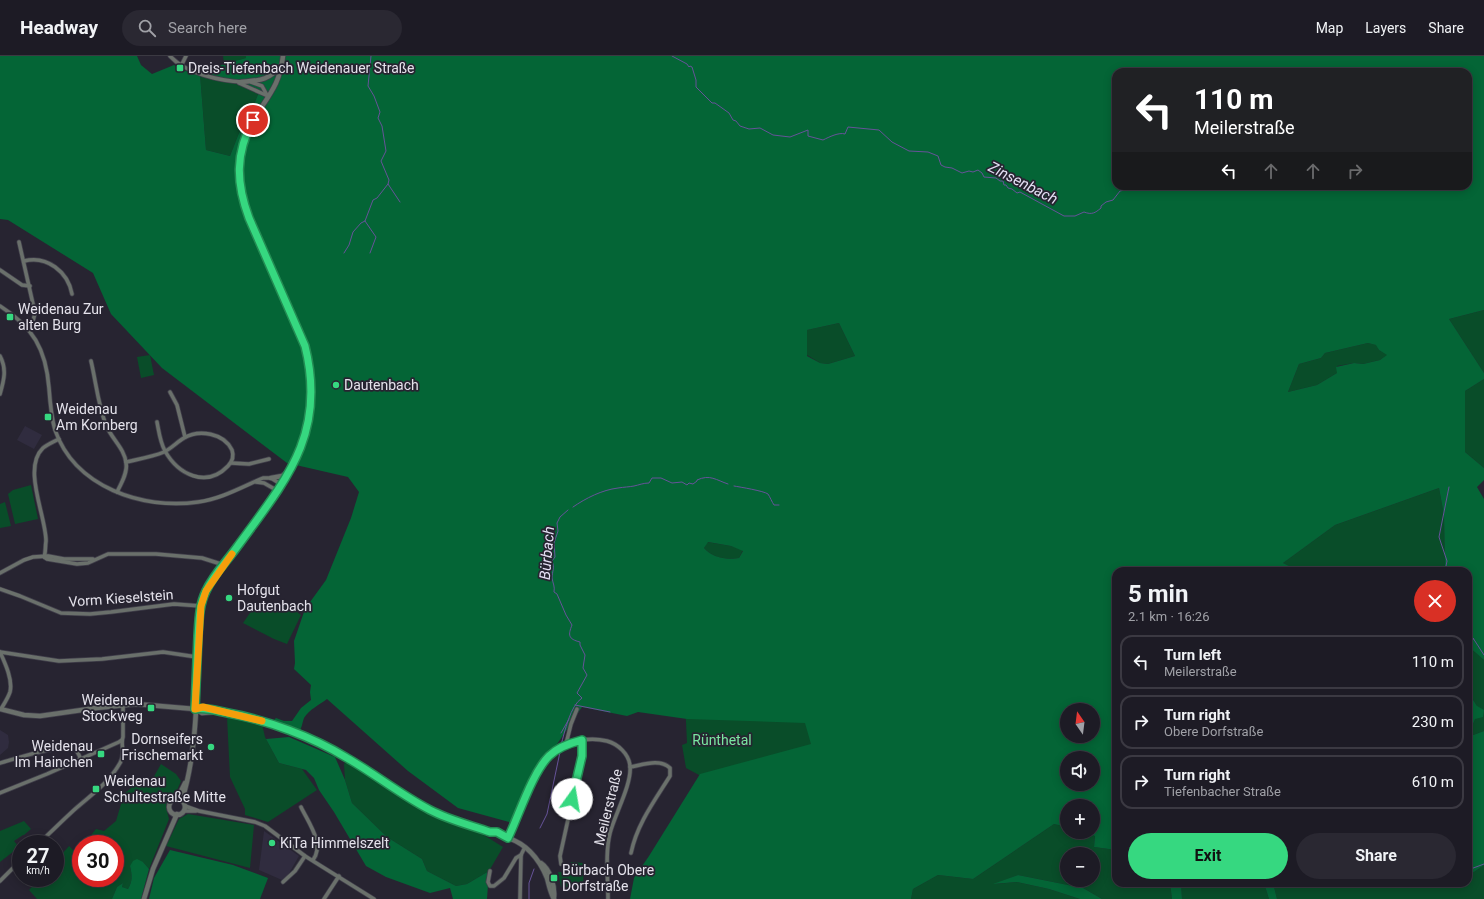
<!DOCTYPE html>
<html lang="en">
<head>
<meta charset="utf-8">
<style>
  :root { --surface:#1d1b25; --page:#2a2832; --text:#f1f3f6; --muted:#a0a1a7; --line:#3b3942; --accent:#36d880 }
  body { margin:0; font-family:Roboto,sans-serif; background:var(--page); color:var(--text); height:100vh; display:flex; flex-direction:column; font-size:15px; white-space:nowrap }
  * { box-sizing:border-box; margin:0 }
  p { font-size:13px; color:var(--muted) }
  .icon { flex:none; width:22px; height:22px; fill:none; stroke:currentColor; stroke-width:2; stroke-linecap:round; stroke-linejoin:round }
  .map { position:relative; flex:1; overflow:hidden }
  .side { position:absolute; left:1112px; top:511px; width:360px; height:320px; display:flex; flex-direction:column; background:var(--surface); border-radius:12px; box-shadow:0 2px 10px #0003,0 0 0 1px var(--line) }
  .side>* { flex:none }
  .top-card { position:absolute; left:1112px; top:12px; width:360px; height:122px; border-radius:12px; box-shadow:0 2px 10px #0003,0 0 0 1px var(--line); background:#202124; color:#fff; overflow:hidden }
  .needle { width:26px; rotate:346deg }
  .tools { position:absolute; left:1060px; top:647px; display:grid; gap:8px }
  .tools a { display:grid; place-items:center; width:40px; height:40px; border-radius:50%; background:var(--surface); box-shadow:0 2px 10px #0003,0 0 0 1px var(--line); font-size:20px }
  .speed { position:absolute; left:12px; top:779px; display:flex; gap:8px; font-size:20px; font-weight:700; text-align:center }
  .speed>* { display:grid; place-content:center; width:52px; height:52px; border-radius:50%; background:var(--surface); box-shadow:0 2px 10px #0003,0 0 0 1px var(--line); line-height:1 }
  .speed small { font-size:10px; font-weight:400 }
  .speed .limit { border:6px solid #d22; background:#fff; color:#111 }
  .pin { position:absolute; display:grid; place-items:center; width:34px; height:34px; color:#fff; margin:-17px; border:2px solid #fff; border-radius:50%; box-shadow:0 1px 4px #0007 }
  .me { position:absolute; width:44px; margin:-22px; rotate:13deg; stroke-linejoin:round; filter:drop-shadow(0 0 3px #0008) }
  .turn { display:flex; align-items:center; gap:14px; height:84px; padding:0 16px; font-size:18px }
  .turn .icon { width:52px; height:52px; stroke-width:2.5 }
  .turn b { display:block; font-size:28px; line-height:34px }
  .lanes { display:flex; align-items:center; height:38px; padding:0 16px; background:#0003; justify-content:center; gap:20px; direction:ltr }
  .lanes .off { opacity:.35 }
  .round { display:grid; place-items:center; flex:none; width:42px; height:42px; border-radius:21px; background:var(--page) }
  .headline { display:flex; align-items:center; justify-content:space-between; height:68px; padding:0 16px }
  h1 { font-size:24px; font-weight:700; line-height:30px }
  .primary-button { display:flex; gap:8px; margin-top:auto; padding:8px 16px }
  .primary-button a { flex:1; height:46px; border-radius:24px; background:var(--accent); color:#111; font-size:16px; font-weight:700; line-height:46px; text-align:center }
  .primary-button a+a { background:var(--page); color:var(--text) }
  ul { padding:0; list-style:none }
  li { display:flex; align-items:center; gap:12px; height:54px; margin:0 8px 6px; padding:0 8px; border:2px solid var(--line); border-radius:12px }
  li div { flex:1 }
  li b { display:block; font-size:15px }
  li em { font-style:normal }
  header { display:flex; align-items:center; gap:24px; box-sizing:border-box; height:56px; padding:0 20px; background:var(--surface); border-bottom:1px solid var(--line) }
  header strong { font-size:19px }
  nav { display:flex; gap:22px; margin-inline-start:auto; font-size:14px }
  .search { width:280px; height:36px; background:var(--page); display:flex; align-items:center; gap:10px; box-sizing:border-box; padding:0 14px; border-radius:22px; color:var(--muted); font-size:15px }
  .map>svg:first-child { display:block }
</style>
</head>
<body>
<header>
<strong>Headway</strong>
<div class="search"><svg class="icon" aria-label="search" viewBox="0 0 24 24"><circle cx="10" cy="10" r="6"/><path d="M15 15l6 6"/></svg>Search here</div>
<nav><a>Map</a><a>Layers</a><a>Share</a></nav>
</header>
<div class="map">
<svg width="1484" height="843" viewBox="0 0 1484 843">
  <rect width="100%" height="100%" fill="#272431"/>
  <g fill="#302c3f">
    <path d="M25,370L42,379L34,393L17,384Z"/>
    <path d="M0,674L8,679L9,686L8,692L0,699Z"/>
    <path d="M264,775L299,800L288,819L282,824L259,814Z"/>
  </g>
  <g fill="#094d29" fill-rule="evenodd">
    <path d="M223,0H246V2L224,9Z"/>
    <path d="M200,18L236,26L259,36L251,56L243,67L230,100L206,94Z"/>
    <path d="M1484,254V317L1449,263Z"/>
    <path d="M839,267L855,300L828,308L820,307L807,299V274Z"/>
    <path d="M1368,287L1377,289L1379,294L1388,299L1380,304L1363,308L1354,307L1337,310V317L1317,329L1288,336L1299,308L1321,302L1325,297Z"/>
    <path d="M150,299L154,319L141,322L137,301Z"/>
    <path d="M1484,323V412L1465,396V335Z"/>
    <path d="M31,429L38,463L15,468L8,438L13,434Z"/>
    <path d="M1439,432L1444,459L1445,515H1299L1283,507L1335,469Z"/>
    <path d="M5,446L11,470L0,472V448Z"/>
    <path d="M707,486L731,490L743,494L739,502C726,504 713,502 704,492Z"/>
    <path d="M284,546L301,559L287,588L274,583L243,567L254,551Z"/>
    <path d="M1468,590L1484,604V675L1468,681L1475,663L1477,650L1468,636Z"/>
    <path d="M685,645L770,652L852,679L705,719H699L686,712L682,689L687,687Z"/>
    <path d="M227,661L246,663L262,668L265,681L279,707L302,713L317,734L268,766L245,759V753L230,721Z"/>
    <path d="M347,704L376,725L430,759L479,776L503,791L489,815L467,828L456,830L427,815L422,803L387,781L352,747L345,724L344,708Z"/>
    <path d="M161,708L176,718L181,725L175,739L170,741L166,748V751L169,763L149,813L143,806L130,810C132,819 133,825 128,833L122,831L123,827L117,831L112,843H37L29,834L40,822H55V806L69,790L76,797L81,792V822H115V788H84L96,773L104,775L116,765L124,738L143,722L152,724Z"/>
    <path d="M188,758L254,769L250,812L166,790L179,763Z"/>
    <path d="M24,765L31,773L24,779H23L14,785L19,791L0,806V775Z"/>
    <path d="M1054,768L1067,771V776H1083L1095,780L1094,791L1116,794V827H1170L1172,843H1102L1083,832L1018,819L995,828L1017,826L1049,833L1080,843H911L913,833L938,819L973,823ZM1067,798H1093V824H1067Z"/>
    <path d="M571,806L584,807L583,831H561L558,816H571Z"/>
    <path d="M1484,809V843H1277L1273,827H1468V820Z"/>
    <path d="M1181,827H1264L1269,843H1182Z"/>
  </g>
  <g fill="#046536" fill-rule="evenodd">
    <path d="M0,0H137L141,9L152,18L174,9L182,14L193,17L246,2V0H1484V254L1449,263L1484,317V323L1465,335V396L1484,412V424L1477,431L1484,443V604L1468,590V515H1445L1444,459L1439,432L1335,469L1283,507L1299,515H1116V794L1094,791L1095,780L1083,776H1093V750H1067V771L1054,768L973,823L938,819L913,833L911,843H630L634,822L649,800L700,718L811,688L805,667L687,663L638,656L627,660L582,651L545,706L516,768L458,752L408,715L327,643C319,649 310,653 304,662C302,667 302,673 298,677L281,671L273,665L276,662L284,665H292L301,652L311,644L310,636L311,629L294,613L295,607L294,585L305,553L326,524L351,462L359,436L348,421L287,407L162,312L111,258L93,217L8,164L0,163ZM1116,16H1468V130H1116ZM200,18L236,26L259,36L251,56L243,67L230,100L206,94ZM839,267L855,300L828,308L820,307L807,300V274ZM1368,287L1376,289L1379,294L1387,299L1380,304L1363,308L1354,307L1336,311L1337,317L1317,329L1288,336L1299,308L1321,302L1325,297ZM708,486L731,490L743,495L739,502C726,504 713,502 704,492ZM1067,654H1093V680H1067ZM1067,702H1093V728H1067Z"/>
    <path d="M1468,636L1477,650L1484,654L1483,661L1475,663L1468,681L1484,675V809L1468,820Z"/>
    <path d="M289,681L335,701L345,724L352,747L387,781L422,803L427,815L456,830L467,828L489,815L487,843H453L450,832L430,837L386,821L366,810L334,756L319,734L314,722L306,714L279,707L266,683Z"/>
    <path d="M170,794L233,809L268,822L260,843H149L154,822Z"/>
    <path d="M137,803L143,806L149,813L141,843H112L117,831L123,827L122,831L128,833C133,825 132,819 130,810L133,805Z"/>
    <path d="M1018,819L1083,832L1102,843H1080L1049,833L1017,826L993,828Z"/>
    <path d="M1170,827H1181L1182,843H1172Z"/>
    <path d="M1264,827H1273L1277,843H1269Z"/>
  </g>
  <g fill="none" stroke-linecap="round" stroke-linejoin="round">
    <g stroke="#665399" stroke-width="1">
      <path d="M371,0L368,30L374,40L380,56L378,62L382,70L386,95L381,105L389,124L388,128L400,146"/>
      <path d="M672,0L687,8L689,11L690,10L692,11L696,24V31L712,47H715L729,57L733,64L736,65L740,70L749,73L760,72L773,79L790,81L808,74V80L823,84C829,81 839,76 845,78L848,71L879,74L892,86L909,95L928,96L938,100L941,109L945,111L952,112L962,117L969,115L973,116L978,114L982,117L984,121L996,122L1000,125H1003L1004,129H1006L1008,132L1012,133L1017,137L1020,136L1064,160H1075L1084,156C1092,159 1095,157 1101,152V150L1106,146L1113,144L1120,135L1133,132L1134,130"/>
      <path d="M365,165L376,181L370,197"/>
      <path d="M344,197L349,189L353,176L361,167L365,165L373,144L377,142L388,128"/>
      <path d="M734,430C740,431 764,435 768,438C770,441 772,446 774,449H779"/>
      <path d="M573,451C586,442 602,434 618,432C624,431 629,431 634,430C639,429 643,427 649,427L652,422H661L672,427L682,426L687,429L689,427L693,428L697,425V424C710,418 716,424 728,428"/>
      <path d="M547,476L555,482"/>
      <path d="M1445,515L1447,505L1439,481L1449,431"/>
      <path d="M1468,580L1473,584V582L1484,599"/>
      <path d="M575,649L610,656"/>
      <path d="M561,677L569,663"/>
      <path d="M561,689C565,675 570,650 582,642L577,637L587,619L583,612L585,599L580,589V586C568,583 568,579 572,569L566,559L557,538L554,536C555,530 553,528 552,522C552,516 555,512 552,505L555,501L554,487L558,475L557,467L560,461L568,454"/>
      <path d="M540,772L547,758L560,696"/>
      <path d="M1468,814L1484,808"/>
      <path d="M529,843V827L534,813"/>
    </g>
    <defs>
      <g id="minor">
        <path d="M170,0C185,17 220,25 243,26"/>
        <path d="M181,10L186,0"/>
        <path d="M251,26L262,30L268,41"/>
        <path d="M239,27L268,40"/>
        <path d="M19,186L35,257L33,265L27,271"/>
        <path d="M24,205C47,199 68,216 72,238"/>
        <path d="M0,214L22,229L30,230"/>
        <path d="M0,250C33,271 46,293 49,332C50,346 51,360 55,374C75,431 142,454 198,446C221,443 242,431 263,422H271L282,429"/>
        <path d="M0,300C7,313 4,324 0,338"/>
        <path d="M91,305C96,326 98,349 106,369C111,382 125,393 126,407C128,416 121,428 117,436"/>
        <path d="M170,336L177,349L185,381"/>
        <path d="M126,406C139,403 152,401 164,396C172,392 177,386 184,382C199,373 224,377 232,394C234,400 233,405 228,410C206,433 178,418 165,395C160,386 159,376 157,366"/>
        <path d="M231,407L249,408L269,403"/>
        <path d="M256,426L264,427L278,435"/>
        <path d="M44,501L47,503L77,508L88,507L108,498H156L202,502L224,509"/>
        <path d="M44,501C46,496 45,491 46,485C46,460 22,412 43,392C48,388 53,386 59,383"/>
        <path d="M0,517L24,504L33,501L48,500L64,503H93"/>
        <path d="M0,533L20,540L61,557L90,558L111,556L174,548L201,550"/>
        <path d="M0,596L59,605L102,603L163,596L197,601"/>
        <path d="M0,596C5,607 13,624 10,636C8,642 4,648 1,653"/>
        <path d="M566,688L571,668L577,653"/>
        <path d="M0,707C15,703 62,687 74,693C78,695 79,699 81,704"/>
        <path d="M630,711C642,709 660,702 670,712V720C655,744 637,768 631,797"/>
        <path d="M0,737L47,718L119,686L122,684"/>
        <path d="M185,750L199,755L255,766L265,770L305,800L374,843"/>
        <path d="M301,751C308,766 325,788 313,804"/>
        <path d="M184,755H196"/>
        <path d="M508,782C515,766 522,750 529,735C532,728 534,719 539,713C553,690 581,679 607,685C618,688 629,698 630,710C632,728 615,758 610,777C605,798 608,821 608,843"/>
        <path d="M38,788C50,777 62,765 74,754C91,739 108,728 120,707C126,697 120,688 123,681V649"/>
        <path d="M561,808L560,800L582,700V684"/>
        <path d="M490,815L488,826L490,830H494L504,822L516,802L521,799"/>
        <path d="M0,825L21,804"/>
        <path d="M283,826L295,815L305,800"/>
        <path d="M324,843L339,820"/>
        <path d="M520,843L521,799L525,791"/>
      </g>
      <g id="tertiary">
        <path d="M241,26C261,24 267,25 281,10"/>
        <path d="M271,422L282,420L289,415"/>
        <path d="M0,653L24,659L40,660L96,652L136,648L195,653C206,651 217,656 228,657C267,664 313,681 347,702C375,718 401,739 430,754C449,764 470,769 490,776H497L503,780"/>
        <path d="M195,653L202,657L214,656"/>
        <path d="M177,743L185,727"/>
        <circle cx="177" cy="751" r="8"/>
        <path d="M182,744C200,687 196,616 200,556C204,532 219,515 234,495C265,453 302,411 310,357C316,314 302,280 285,242C276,222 268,203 259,183C250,163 239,142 239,119C239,100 244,80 254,63C261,51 270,40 276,27C280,18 282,9 283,0"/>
        <path d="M501,780C524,785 538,800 547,822C549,829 550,836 554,843"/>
        <path d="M541,807C550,813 555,830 554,841"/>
        <path d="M144,843L153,813L177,758"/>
      </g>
    </defs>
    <use href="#minor" stroke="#413f4b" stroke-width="5"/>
    <use href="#tertiary" stroke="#413f4b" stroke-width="6"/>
    <use href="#minor" stroke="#6a706b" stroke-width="3.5"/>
    <use href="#tertiary" stroke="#6a706b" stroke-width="4.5"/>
  </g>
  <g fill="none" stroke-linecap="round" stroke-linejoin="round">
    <defs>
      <path id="route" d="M253,64C235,98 236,127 249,162L305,290C327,378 286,424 237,491C227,505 213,519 206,535C199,549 199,565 198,580C197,604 196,629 195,653C206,651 217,655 228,657C267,664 313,681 347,702C375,718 401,739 430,754C449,764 470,769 490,776H497L508,782C519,759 532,717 549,700C558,691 570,687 582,684V700L572,743"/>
    </defs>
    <use href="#route" stroke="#238c53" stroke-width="10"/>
    <use href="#route" stroke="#36d880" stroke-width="7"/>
    <path stroke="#f59e0b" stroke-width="7" d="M232,498L206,535L201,550L195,653L203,651L262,665"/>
  </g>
  <g fill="#36d880" stroke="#272431" stroke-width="1.5">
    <rect x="176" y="8" width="8" height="8" rx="2"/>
    <rect x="6" y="257" width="8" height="8" rx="2"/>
    <circle cx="336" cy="329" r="4"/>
    <rect x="44" y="357" width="8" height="8" rx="2"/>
    <circle cx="229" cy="542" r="4"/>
    <rect x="147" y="648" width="8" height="8" rx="2"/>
    <circle cx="211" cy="691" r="4"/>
    <rect x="97" y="694" width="8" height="8" rx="2"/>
    <rect x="92" y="729" width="8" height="8" rx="2"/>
    <circle cx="272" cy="787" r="4"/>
    <rect x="550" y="818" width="8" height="8" rx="2"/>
  </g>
  <g text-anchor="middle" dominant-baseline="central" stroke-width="3.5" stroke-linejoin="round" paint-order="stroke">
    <g font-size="14" fill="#e4e2eb" stroke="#272431" text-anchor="start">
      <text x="188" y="12">Dreis-Tiefenbach Weidenauer Straße</text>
      <text x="18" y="253">Weidenau Zur<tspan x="18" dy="16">alten Burg</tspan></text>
      <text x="344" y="329">Dautenbach</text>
      <text x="56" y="353">Weidenau<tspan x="56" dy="16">Am Kornberg</tspan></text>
      <text x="237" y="534">Hofgut<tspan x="237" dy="16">Dautenbach</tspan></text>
      <text x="143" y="644" text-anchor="end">Weidenau<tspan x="143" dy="16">Stockweg</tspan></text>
      <text x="203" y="683" text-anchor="end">Dornseifers<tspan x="203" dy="16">Frischemarkt</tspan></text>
      <text x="93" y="690" text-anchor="end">Weidenau<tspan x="93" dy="16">Im Hainchen</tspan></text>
      <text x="104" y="725">Weidenau<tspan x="104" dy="16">Schultestraße Mitte</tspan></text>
      <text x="280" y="787">KiTa Himmelszelt</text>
      <text x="562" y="814">Bürbach Obere<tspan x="562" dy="16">Dorfstraße</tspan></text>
    </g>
    <g font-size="14" fill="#e4e2eb" stroke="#272431">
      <text transform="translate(121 542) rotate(-4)">Vorm Kieselstein</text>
      <text transform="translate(608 751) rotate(-76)">Meilerstraße</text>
    </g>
    <g font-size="14" fill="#7ae6a1" stroke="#272431">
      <text x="722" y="684">Rünthetal</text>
    </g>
    <g font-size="15" font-style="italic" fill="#e5e1f5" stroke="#272431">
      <text transform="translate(1023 127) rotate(27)">Zinsenbach</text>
      <text transform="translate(547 497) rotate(-85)">Bürbach</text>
    </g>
  </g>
</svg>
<div class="tools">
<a><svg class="needle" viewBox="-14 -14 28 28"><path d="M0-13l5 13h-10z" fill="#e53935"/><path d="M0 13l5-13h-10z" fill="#a0a1a7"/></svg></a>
<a><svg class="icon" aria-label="sound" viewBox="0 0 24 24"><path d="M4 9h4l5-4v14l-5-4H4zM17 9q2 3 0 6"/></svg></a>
<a>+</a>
<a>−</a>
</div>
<div class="speed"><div>27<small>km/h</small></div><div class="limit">30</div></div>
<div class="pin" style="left:253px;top:64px;background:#d93025"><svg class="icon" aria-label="arrive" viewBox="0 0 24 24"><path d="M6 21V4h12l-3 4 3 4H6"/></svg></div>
<svg class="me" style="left:572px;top:743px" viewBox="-20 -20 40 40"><circle r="19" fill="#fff"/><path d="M0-13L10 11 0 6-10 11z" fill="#36d880"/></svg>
<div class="top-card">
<div class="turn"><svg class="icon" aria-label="left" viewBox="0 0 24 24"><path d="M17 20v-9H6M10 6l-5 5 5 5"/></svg><div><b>110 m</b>Meilerstraße</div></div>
<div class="lanes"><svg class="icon" aria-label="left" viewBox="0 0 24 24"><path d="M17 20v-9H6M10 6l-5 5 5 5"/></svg><svg class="icon off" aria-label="ahead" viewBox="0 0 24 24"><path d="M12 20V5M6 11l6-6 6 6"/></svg><svg class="icon off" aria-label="ahead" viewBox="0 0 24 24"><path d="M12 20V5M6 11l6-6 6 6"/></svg><svg class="icon off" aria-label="right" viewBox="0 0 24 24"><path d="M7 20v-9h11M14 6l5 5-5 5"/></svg></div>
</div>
<section class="side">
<div class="headline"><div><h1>5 min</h1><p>2.1 km · 16:26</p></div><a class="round" style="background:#d93025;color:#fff"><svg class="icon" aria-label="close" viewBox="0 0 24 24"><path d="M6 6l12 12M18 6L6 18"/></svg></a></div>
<ul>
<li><svg class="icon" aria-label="left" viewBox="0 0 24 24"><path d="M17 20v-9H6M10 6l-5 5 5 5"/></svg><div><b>Turn left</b><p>Meilerstraße</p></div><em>110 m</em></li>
<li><svg class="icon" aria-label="right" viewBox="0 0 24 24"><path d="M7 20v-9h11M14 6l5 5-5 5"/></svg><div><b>Turn right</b><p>Obere Dorfstraße</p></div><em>230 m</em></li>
<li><svg class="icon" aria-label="right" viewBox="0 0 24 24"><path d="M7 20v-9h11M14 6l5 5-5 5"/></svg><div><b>Turn right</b><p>Tiefenbacher Straße</p></div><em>610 m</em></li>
</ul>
<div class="primary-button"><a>Exit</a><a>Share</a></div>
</section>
</div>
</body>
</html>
